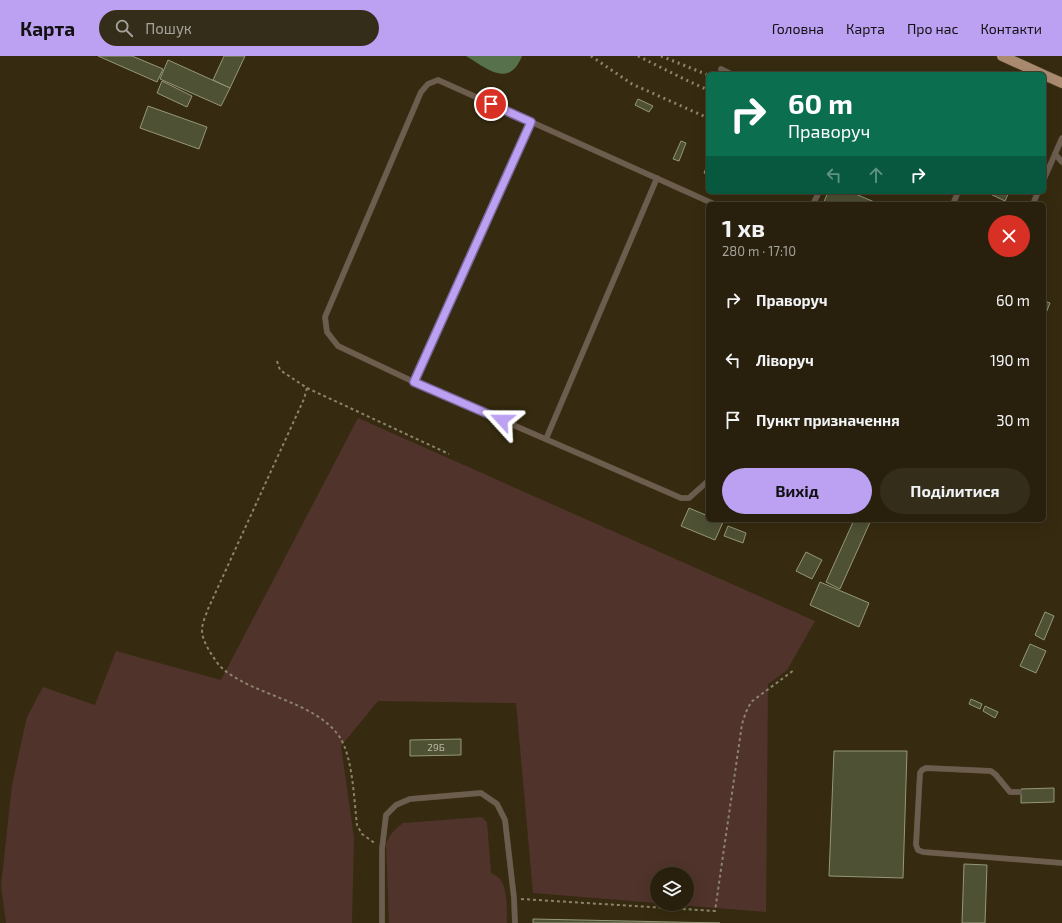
<!DOCTYPE html>
<html lang="uk">
<head>
<meta charset="utf-8">
<style>
  :root { --surface:#28200c; --page:#342d1a; --text:#f1f3f6; --muted:#a5a39d; --line:#443e2d; --accent:#bca0f2 }
  body { margin:0; font-family:"Exo 2",sans-serif; background:var(--page); color:var(--text); height:100vh; display:flex; flex-direction:column; font-size:15px; white-space:nowrap }
  * { box-sizing:border-box; margin:0 }
  p { font-size:13px; color:var(--muted) }
  .icon { flex:none; width:22px; height:22px; fill:none; stroke:currentColor; stroke-width:2; stroke-linecap:round; stroke-linejoin:round }
  .map { position:relative; flex:1; overflow:hidden }
  .sheet { position:absolute; left:706px; top:146px; width:340px; height:320px; display:flex; flex-direction:column; background:var(--surface); border-radius:6px; box-shadow:0 4px 16px #0002,0 0 0 1px var(--line) }
  .sheet>* { flex:none }
  .banner { position:absolute; left:706px; top:16px; width:340px; height:122px; border-radius:6px; box-shadow:0 4px 16px #0002,0 0 0 1px var(--line); background:#0b6e4f; color:#fff; overflow:hidden }
  .fabs { position:absolute; left:650px; top:811px; display:grid; gap:8px }
  .fabs a { display:grid; place-items:center; width:44px; height:44px; border-radius:50%; background:var(--surface); box-shadow:0 4px 16px #0002,0 0 0 1px var(--line); font-size:20px }
  .pin { position:absolute; display:grid; place-items:center; width:34px; height:34px; color:#fff; margin:-17px; border:2px solid #fff; border-radius:50%; box-shadow:0 1px 4px #0007 }
  .me { position:absolute; width:44px; margin:-22px; rotate:294deg; stroke-linejoin:round; filter:drop-shadow(0 0 3px #0008) }
  .turn { display:flex; align-items:center; gap:14px; height:84px; padding:0 16px; font-size:18px }
  .turn .icon { width:52px; height:52px; stroke-width:2.5 }
  .turn b { display:block; font-size:28px; line-height:34px }
  .lanes { display:flex; align-items:center; height:38px; padding:0 16px; background:#0003; justify-content:center; gap:20px; direction:ltr }
  .lanes .off { opacity:.35 }
  .round { display:grid; place-items:center; flex:none; width:42px; height:42px; border-radius:21px; background:var(--page) }
  .summary { display:flex; align-items:center; justify-content:space-between; height:68px; padding:0 16px }
  h1 { font-size:24px; font-weight:700; line-height:30px }
  .action { display:flex; gap:8px; margin-top:auto; padding:8px 16px }
  .action a { flex:1; height:46px; border-radius:24px; background:var(--accent); color:#111; font-size:16px; font-weight:700; line-height:46px; text-align:center }
  .action a+a { background:var(--page); color:var(--text) }
  ul { padding:0; list-style:none }
  li { display:flex; align-items:center; gap:12px; height:60px; padding:0 16px }
  li div { flex:1 }
  li b { display:block; font-size:15px }
  li em { font-style:normal }
  header { display:flex; align-items:center; gap:24px; box-sizing:border-box; height:56px; padding:0 20px; background:var(--accent); color:#111 }
  header strong { font-size:19px }
  nav { display:flex; gap:22px; margin-inline-start:auto; font-size:14px }
  .search { width:280px; height:36px; background:var(--page); display:flex; align-items:center; gap:10px; box-sizing:border-box; padding:0 14px; border-radius:22px; color:var(--muted); font-size:15px }
  .map>svg:first-child { display:block }
</style>
</head>
<body>
<header>
<strong>Карта</strong>
<div class="search"><svg class="icon" aria-label="search" viewBox="0 0 24 24"><circle cx="10" cy="10" r="6"/><path d="M15 15l6 6"/></svg>Пошук</div>
<nav><a>Головна</a><a>Карта</a><a>Про нас</a><a>Контакти</a></nav>
</header>
<div class="map">
<svg width="1062" height="867" viewBox="0 0 1062 867">
  <rect width="100%" height="100%" fill="#362b10"/>
  <g fill="#50332b">
    <path d="M358,362L815,565L787,614L768,628L766,856L666,848H687V818H657V847L533,837L516,647L378,645L341,690L354,781L352,867H6L1,830L12,729L27,661L43,631L95,649L116,595L221,624Z"/>
    <path d="M482,761L487,766L491,817C493,818 497,820 499,822C508,831 507,855 507,867H389L386,788C390,778 395,773 403,767Z"/>
  </g>
  <path fill="#57714c" d="M466,0H522C509,33 486,12 466,0Z"/>
  <g fill="#4e5134" stroke="#959878">
    <path d="M98,0H132L163,13L157,26Z"/>
    <path d="M224,0H245L230,32L213,24Z"/>
    <path d="M168,4L230,32L221,50L160,23Z"/>
    <path d="M162,25L192,40L187,51L157,37Z"/>
    <path d="M638,43L653,50L649,56L635,49Z"/>
    <path d="M148,50L207,71L199,93L140,72Z"/>
    <path d="M681,85L686,87L679,105L673,103Z"/>
    <path d="M708,107V119L704,117Z"/>
    <path d="M828,136H851L879,148H823Z"/>
    <path d="M986,136H1009L1005,145Z"/>
    <path d="M1044,245L1050,247L1044,262Z"/>
    <path d="M689,452L708,460V464H717L723,466L715,484L681,470Z"/>
    <path d="M854,464H871L840,533L826,526Z"/>
    <path d="M728,470L746,477L743,487L724,480Z"/>
    <path d="M806,496L822,504L812,523L796,515Z"/>
    <path d="M820,526L869,547L859,571L810,549Z"/>
    <path d="M1045,556L1054,560L1044,584L1035,579Z"/>
    <path d="M1030,588L1046,595L1036,617L1020,610Z"/>
    <path d="M971,643L982,648L980,653L969,648Z"/>
    <path d="M985,650L998,656L995,662L983,655Z"/>
    <path d="M461,683V699L410,700V684Z"/>
    <path d="M834,695H907L903,822L829,820Z"/>
    <path d="M1054,732V746L1021,747V733Z"/>
    <path d="M964,808L987,809L985,867H962Z"/>
    <path d="M533,863L720,867H533Z"/>
  </g>
  <g fill="none" stroke-linecap="round" stroke-linejoin="round">
    <defs>
      <g id="lane">
        <path d="M721,13L731,18"/>
        <path d="M1055,98L1062,106"/>
        <path d="M1044,123L1062,82"/>
        <path d="M813,148L819,136"/>
        <path d="M953,148L958,136"/>
        <path d="M1033,148L1038,136"/>
        <path d="M414,326L531,66"/>
        <path d="M546,383L657,122"/>
        <path d="M708,425L689,442H681L414,326L338,290L327,276L325,261L421,36L428,28L438,24L714,148"/>
        <path d="M1019,736H1010L996,719L991,715L926,712L922,714L920,717L916,789L918,794L923,796L1062,807"/>
        <path d="M382,867V793L386,759L396,749L410,743L481,737L497,748L505,764L514,842L515,867"/>
      </g>
      <g id="primary">
        <path d="M1002,0L1042,18"/>
        <path d="M1044,19L1062,27"/>
      </g>
    </defs>
    <use href="#lane" stroke="#51472d" stroke-width="6"/>
    <use href="#primary" stroke="#51472d" stroke-width="11"/>
    <g stroke="#8c836d" stroke-width="2" stroke-dasharray="3 3" stroke-linecap="butt">
      <path d="M277,305L280,314L307,332L304,343L208,553C206,559 202,567 202,574C202,582 206,589 210,596C214,602 218,609 223,613C255,640 314,645 339,680C353,700 354,745 357,769L362,778L376,788"/>
      <path d="M307,332L449,398"/>
      <path d="M521,843L715,855L742,668L746,656L751,646L794,614"/>
    </g>
    <use href="#lane" stroke="#6c5d4f" stroke-width="5.5"/>
    <use href="#primary" stroke="#ab8b70" stroke-width="10"/>
    <g stroke="#8d846f" stroke-width="3" stroke-dasharray="2 4" stroke-linecap="butt">
      <path d="M591,0L632,28L708,62"/>
      <path d="M638,0L684,23L708,34"/>
      <path d="M661,0L708,19"/>
    </g>
  </g>
  <g fill="none" stroke-linecap="round" stroke-linejoin="round">
    <defs>
      <path id="route" d="M491,48L531,66L414,326L502,364"/>
    </defs>
    <use href="#route" stroke="#7a689d" stroke-width="10"/>
    <use href="#route" stroke="#bca0f2" stroke-width="7"/>
  </g>
  <g text-anchor="middle" dominant-baseline="central" stroke-width="3.5" stroke-linejoin="round" paint-order="stroke">
    <g font-size="10" fill="#bbb6a3">
      <text x="436" y="691">29Б</text>
    </g>
  </g>
</svg>
<div class="fabs">
<a><svg class="icon" aria-label="layers" viewBox="0 0 24 24"><path d="M12 4l9 5-9 5-9-5zM3 14l9 5 9-5"/></svg></a>
</div>
<div class="pin" style="left:491px;top:48px;background:#d93025"><svg class="icon" aria-label="arrive" viewBox="0 0 24 24"><path d="M6 21V4h12l-3 4 3 4H6"/></svg></div>
<svg class="me" style="left:502px;top:364px" viewBox="-20 -20 40 40"><path d="M0-17L14 15 0 8-14 15z" fill="#bca0f2" stroke="#fff" stroke-width="4"/></svg>
<div class="banner">
<div class="turn"><svg class="icon" aria-label="right" viewBox="0 0 24 24"><path d="M7 20v-9h11M14 6l5 5-5 5"/></svg><div><b>60 m</b>Праворуч</div></div>
<div class="lanes"><svg class="icon off" aria-label="left" viewBox="0 0 24 24"><path d="M17 20v-9H6M10 6l-5 5 5 5"/></svg><svg class="icon off" aria-label="ahead" viewBox="0 0 24 24"><path d="M12 20V5M6 11l6-6 6 6"/></svg><svg class="icon" aria-label="right" viewBox="0 0 24 24"><path d="M7 20v-9h11M14 6l5 5-5 5"/></svg></div>
</div>
<section class="sheet">
<div class="summary"><div><h1>1 хв</h1><p>280 m · 17:10</p></div><a class="round" style="background:#d93025;color:#fff"><svg class="icon" aria-label="close" viewBox="0 0 24 24"><path d="M6 6l12 12M18 6L6 18"/></svg></a></div>
<ul>
<li><svg class="icon" aria-label="right" viewBox="0 0 24 24"><path d="M7 20v-9h11M14 6l5 5-5 5"/></svg><div><b>Праворуч</b></div><em>60 m</em></li>
<li><svg class="icon" aria-label="left" viewBox="0 0 24 24"><path d="M17 20v-9H6M10 6l-5 5 5 5"/></svg><div><b>Ліворуч</b></div><em>190 m</em></li>
<li><svg class="icon" aria-label="arrive" viewBox="0 0 24 24"><path d="M6 21V4h12l-3 4 3 4H6"/></svg><div><b>Пункт призначення</b></div><em>30 m</em></li>
</ul>
<div class="action"><a>Вихід</a><a>Поділитися</a></div>
</section>
</div>
</body>
</html>
